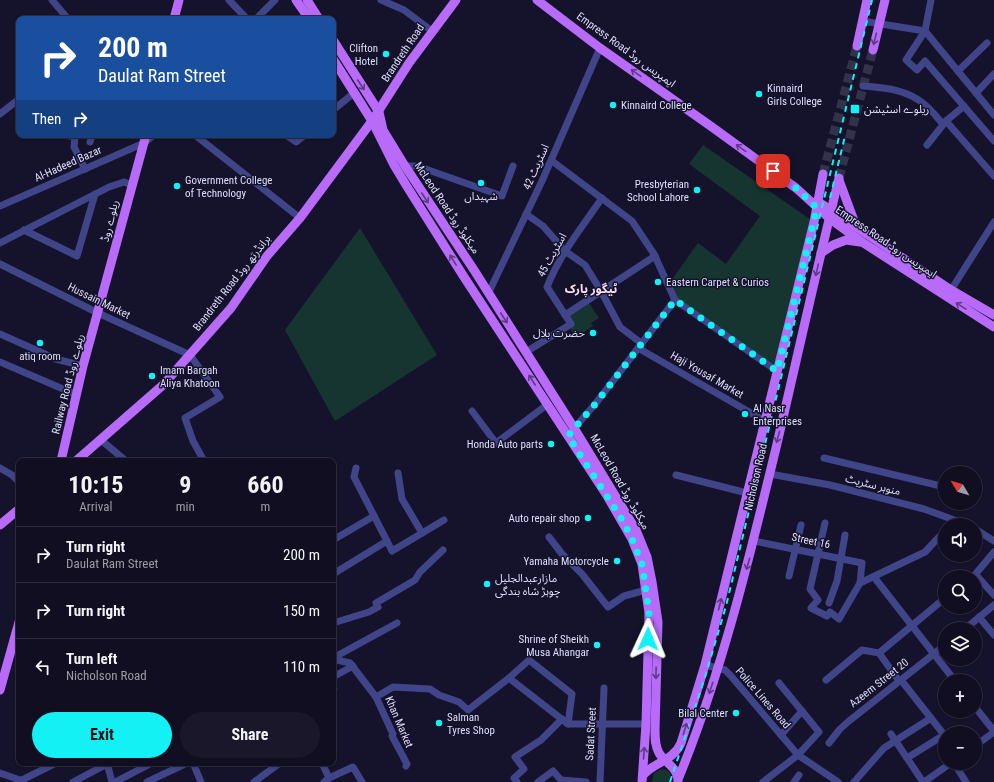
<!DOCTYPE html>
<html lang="en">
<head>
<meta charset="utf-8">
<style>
  :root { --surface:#100e20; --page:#191729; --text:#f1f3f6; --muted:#9c9ca5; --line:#302e3e; --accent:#14f1f5 }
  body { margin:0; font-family:"Roboto Condensed","Noto Sans Arabic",sans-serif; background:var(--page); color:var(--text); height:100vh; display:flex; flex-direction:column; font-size:15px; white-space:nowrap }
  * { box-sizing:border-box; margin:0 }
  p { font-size:13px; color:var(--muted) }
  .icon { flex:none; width:22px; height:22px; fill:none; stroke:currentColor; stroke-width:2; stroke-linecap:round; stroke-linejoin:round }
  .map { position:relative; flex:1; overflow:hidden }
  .side { position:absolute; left:16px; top:458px; width:320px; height:308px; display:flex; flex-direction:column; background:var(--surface); border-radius:8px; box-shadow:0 1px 3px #0004,0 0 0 1px var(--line) }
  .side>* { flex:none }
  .banner { position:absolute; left:16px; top:16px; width:320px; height:122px; border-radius:8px; box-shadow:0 1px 3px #0004,0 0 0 1px var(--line); background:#1a4fa0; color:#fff; overflow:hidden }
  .needle { width:26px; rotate:308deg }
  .controls { position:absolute; left:938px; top:466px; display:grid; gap:8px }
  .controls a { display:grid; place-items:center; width:44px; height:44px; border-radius:50%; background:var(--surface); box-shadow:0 1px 3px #0004,0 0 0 1px var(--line); font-size:20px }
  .pin { position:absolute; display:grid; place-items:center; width:34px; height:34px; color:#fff; margin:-17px; border-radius:8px; box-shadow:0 2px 6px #0006 }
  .me { position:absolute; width:44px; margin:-22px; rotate:1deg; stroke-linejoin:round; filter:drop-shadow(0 0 3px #0008) }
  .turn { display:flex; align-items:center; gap:14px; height:84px; padding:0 16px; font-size:18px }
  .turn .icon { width:52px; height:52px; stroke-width:2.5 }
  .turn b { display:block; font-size:28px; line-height:34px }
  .then { display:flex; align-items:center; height:38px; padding:0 16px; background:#0003; gap:8px; font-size:15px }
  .eta { display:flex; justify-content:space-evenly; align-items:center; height:68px; text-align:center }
  .eta b { font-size:24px; font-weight:700; line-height:28px }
  .button { display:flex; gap:8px; margin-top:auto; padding:8px 16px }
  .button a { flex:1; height:46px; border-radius:24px; background:var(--accent); color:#111; font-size:16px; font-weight:700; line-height:46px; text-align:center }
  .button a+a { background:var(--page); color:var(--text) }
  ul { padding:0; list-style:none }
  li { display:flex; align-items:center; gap:12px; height:56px; padding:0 16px; border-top:1px solid var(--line) }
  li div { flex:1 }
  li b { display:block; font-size:15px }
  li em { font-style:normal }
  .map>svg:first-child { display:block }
</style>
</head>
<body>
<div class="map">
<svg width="994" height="782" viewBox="0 0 994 782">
  <rect width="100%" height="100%" fill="#15132b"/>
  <g fill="#163531">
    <path d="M703,145L814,222L777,371L675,300L668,285L698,243L726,264L760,216L689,164Z"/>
    <path d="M360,228L437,355L335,421L285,330Z"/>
    <path d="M587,300L599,318L591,323L593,326L576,337L568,326L565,315Z"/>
    <path d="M662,769L667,770L670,773L671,782H652L654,773Z"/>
  </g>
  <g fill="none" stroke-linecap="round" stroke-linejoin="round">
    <g stroke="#33324b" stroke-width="9" stroke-dasharray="9 4.5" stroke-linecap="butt">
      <path d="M823,174L857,46"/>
      <path d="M839,178L873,50"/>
    </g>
    <g stroke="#404488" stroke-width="7">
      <path d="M52,0L68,19"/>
      <path d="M229,0L247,19"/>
      <path d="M381,0L404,10L432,31"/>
      <path d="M931,0L925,31L906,60L917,70L925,61L994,141"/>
      <path d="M256,19L275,0"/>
      <path d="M862,21L925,31L994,115"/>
      <path d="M958,71L987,43"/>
      <path d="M863,86C885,88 906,89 924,104C931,109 937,118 943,124"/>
      <path d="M976,93L994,74"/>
      <path d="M333,110L354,93"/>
      <path d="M0,114L19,99"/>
      <path d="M946,121L994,176"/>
      <path d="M65,135L75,137L74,147L85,169"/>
      <path d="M195,135L300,218"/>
      <path d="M286,135L296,142L305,135"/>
      <path d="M90,142L92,135"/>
      <path d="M927,145L946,121L964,106"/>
      <path d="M552,161L632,221L654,254L675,300L777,371"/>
      <path d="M405,166H417L502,196L513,166"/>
      <path d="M0,206L144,143L154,135"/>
      <path d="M526,214L543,226L565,251L585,265L601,291L620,327L641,343"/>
      <path d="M24,230L77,256L95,194"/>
      <path d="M0,243L109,187L124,182L132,185"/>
      <path d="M0,264L98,313L190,355L220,397L185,418L193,441L204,461"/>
      <path d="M951,290L994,222"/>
      <path d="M488,294L542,181L600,48"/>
      <path d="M565,315L655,256"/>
      <path d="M0,334L56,359L83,366"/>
      <path d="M638,348L765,421"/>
      <path d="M526,352L571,324L547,287C560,254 582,227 602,198"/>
      <path d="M0,362L77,395"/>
      <path d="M472,411L496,443L548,404"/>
      <path d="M571,432L596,403L675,300"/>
      <path d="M101,440L126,461"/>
      <path d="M824,458L945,487"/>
      <path d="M0,468L12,475L19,482"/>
      <path d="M356,468L354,477L387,541"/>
      <path d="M398,473L402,499L422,533"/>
      <path d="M770,474L830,485L924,509L968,525"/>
      <path d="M676,475L747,493"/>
      <path d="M975,529L994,541"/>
      <path d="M549,537L562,554L582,574L608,607L624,596L646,590"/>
      <path d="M333,540L374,516"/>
      <path d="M754,541L862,563L860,583L839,619L830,612L827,616L811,608L818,600L810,589L825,523"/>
      <path d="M333,574L387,541L392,551L444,520"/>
      <path d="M976,575L994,595"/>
      <path d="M789,576L801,525"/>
      <path d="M874,577L955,681"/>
      <path d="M973,577L994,552"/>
      <path d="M860,583L925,552L940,536L945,534"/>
      <path d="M829,603L837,581L845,535"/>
      <path d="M979,617L994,635"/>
      <path d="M333,623L369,612L378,607L376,603L415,580L420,572L443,550"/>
      <path d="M965,629L994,605"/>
      <path d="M879,653L945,598"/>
      <path d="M333,658L397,623"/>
      <path d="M333,659L350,663L376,697L393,734L392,736L407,764L406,766"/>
      <path d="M705,665L725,670L731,676L798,755L838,782"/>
      <path d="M333,677L353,666"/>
      <path d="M509,678L568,724H646"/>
      <path d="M826,680L862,650L879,653L899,681"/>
      <path d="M901,680L945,736"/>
      <path d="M333,685L334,689L333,690"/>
      <path d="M376,697L393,687L430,689L439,695L459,702L468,710L509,678L529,660L572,694L568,724"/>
      <path d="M975,707L994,731"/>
      <path d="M891,734L923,782"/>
      <path d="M781,735L802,711"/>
      <path d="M829,743L840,729L849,721L945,645"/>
      <path d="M975,746L994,732"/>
      <path d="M907,758L944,735"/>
      <path d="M107,763L112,782"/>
      <path d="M193,763L201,782"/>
      <path d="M320,763L323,765L329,778L324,782"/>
      <path d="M954,763L966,782"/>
      <path d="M0,773L20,780"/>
      <path d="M329,778L353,767L362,782"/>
      <path d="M18,782L56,763"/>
      <path d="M73,782L109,763"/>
      <path d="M115,782L152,763"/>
      <path d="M147,782L187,763"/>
      <path d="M254,782L280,763"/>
      <path d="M517,782L514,778L524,769L515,757L541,740L562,719"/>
      <path d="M538,782L553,771L561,780L586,782"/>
      <path d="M600,782L604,688"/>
      <path d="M763,782L798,755L819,732L779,683"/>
      <path d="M794,782L799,775"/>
      <path d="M854,782L884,748L931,718"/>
      <path d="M924,782L951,763"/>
    </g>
    <g stroke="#b76bf8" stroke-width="9">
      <path d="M296,0L309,19"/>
      <path d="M307,0L319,19"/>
      <path d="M537,0L600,48L712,127L796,188L829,218L862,242L994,327"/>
      <path d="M174,19L179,0"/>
      <path d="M333,40L379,112L383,130L405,166L474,270L574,428L636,530L647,557L652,582L658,622L655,730C655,738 655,746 659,753C665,763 679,768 678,782"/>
      <path d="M857,46L867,0"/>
      <path d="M873,50L885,0"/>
      <path d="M333,59L372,121L394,165L406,185L464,277L606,494L632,539L642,564L649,613L646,724L642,782"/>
      <path d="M839,180L856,226"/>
      <path d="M817,201L951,290L994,315"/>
      <path d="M821,253L833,245L846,240L860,242"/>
      <path d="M61,461L83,366L146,135"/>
      <path d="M76,461L163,385L231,308L267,256L300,218L372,121L409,63L456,0"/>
      <path d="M0,525L19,509"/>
      <path d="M0,690L19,622"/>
      <path d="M643,775C656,761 673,761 681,743L705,665L814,222L823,174"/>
      <path d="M679,777C722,672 749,559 776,448C797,358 817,268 839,178"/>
    </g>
    <g stroke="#14f1f5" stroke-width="2" stroke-dasharray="6 5" stroke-linecap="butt">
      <path d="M830,198L845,136"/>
      <path d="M670,782L705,677L726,606L872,0"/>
    </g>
  </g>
  <defs><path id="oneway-shaft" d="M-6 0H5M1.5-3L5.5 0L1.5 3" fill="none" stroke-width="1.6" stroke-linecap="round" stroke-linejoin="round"/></defs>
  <g stroke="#5e3b87">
    <use href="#oneway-shaft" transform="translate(875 39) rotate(104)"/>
    <use href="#oneway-shaft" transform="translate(636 73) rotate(-145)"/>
    <use href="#oneway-shaft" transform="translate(361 85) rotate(57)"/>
    <use href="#oneway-shaft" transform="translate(741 148) rotate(-144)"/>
    <use href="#oneway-shaft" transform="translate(425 198) rotate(57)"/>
    <use href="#oneway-shaft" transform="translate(453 260) rotate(-122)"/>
    <use href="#oneway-shaft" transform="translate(817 270) rotate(103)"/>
    <use href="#oneway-shaft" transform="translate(961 306) rotate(-148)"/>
    <use href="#oneway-shaft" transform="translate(504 318) rotate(57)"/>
    <use href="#oneway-shaft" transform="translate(532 380) rotate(-123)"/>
    <use href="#oneway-shaft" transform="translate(778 437) rotate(105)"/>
    <use href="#oneway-shaft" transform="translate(748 564) rotate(106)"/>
    <use href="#oneway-shaft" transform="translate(720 604) rotate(-76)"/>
    <use href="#oneway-shaft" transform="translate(656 673) rotate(91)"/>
    <use href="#oneway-shaft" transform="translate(711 688) rotate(108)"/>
    <use href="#oneway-shaft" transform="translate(685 729) rotate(-73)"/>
    <use href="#oneway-shaft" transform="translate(644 753) rotate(-86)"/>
  </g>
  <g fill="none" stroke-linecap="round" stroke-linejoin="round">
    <path stroke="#14f1f5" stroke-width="7" stroke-dasharray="0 12.6" d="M648,639L649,612L642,564L632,539L623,521L568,436L596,403L675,300L777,371L817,208L796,188L773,171"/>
  </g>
  <g fill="#14f1f5" stroke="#15132b" stroke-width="1.5">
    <circle cx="386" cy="54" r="4"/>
    <circle cx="759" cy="94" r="4"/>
    <circle cx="613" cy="105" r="4"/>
    <rect x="850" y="104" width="10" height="10" rx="2"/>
    <circle cx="481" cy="183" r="4"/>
    <circle cx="177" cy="186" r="4"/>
    <circle cx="697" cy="190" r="4"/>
    <circle cx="658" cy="282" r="4"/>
    <circle cx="593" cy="333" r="4"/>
    <circle cx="40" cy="343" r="4"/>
    <circle cx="152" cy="376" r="4"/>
    <circle cx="745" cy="414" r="4"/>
    <circle cx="551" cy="444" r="4"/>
    <circle cx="588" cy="518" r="4"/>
    <circle cx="617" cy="561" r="4"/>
    <circle cx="487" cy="584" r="4"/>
    <circle cx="597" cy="645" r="4"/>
    <circle cx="736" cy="713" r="4"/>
    <circle cx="439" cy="723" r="4"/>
  </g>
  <g text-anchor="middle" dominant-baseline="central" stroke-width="3" stroke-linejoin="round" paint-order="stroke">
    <g font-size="11" fill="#dfdffe" stroke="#15132b" text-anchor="start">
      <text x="378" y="48" text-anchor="end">Clifton<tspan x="378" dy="13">Hotel</tspan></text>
      <text x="767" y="88">Kinnaird<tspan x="767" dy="13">Girls College</tspan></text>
      <text x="621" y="105">Kinnaird College</text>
      <text x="864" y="109">ریلوے اسٹیشن</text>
      <text x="185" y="180">Government College<tspan x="185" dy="13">of Technology</tspan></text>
      <text x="689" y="184" text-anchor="end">Presbyterian<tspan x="689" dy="13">School Lahore</tspan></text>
      <text x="481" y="196" text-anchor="middle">شہیداں</text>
      <text x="666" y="282">Eastern Carpet &amp; Curios</text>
      <text x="585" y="333" text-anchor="end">حضرت بلال</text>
      <text x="40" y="356" text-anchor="middle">atiq room</text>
      <text x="160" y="370">Imam Bargah<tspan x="160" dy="13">Aliya Khatoon</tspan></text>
      <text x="753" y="408">Al Nasr<tspan x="753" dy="13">Enterprises</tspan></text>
      <text x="543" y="444" text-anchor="end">Honda Auto parts</text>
      <text x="580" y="518" text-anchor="end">Auto repair shop</text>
      <text x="609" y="561" text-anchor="end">Yamaha Motorcycle</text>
      <text x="495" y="578">مازارعبدالجلیل<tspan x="495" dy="13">چوہڑ شاہ بندگی</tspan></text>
      <text x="589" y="639" text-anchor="end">Shrine of Sheikh<tspan x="589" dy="13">Musa Ahangar</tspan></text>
      <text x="728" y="713" text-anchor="end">Bilal Center</text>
      <text x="447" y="717">Salman<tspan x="447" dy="13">Tyres Shop</tspan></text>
    </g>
    <g font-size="11" fill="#dfdffe" stroke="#15132b">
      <text transform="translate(626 50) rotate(36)">Empress Road ایمپریس روڈ</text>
      <text transform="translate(403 53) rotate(-56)">Brandreth Road</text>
      <text transform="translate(68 164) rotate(-24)">Al-Hadeed Bazar</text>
      <text transform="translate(536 167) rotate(-66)">اسٹریٹ 42</text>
      <text transform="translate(447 208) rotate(56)">McLeod Road میکلوڈ روڈ</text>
      <text transform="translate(110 221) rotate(-76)">ریلوے روڈ</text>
      <text transform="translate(886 242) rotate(34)">Empress Road ایمپریس روڈ</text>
      <text transform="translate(552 255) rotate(-61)">اسٹریٹ 45</text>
      <text transform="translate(232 283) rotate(-52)">Brandreth Road برانڈرتھ روڈ</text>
      <text transform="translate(99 301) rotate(26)">Hussain Market</text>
      <text transform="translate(707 375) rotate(30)">Haji Yousaf Market</text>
      <text transform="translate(68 384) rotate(-76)">Railway Road ریلوے روڈ</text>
      <text transform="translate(756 477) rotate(-77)">Nicholson Road</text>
      <text transform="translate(620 482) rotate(60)">McLeod Road میکلوڈ روڈ</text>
      <text transform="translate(873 485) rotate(14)">منوہر سٹریٹ</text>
      <text transform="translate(811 541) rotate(12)">Street 16</text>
      <text transform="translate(879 683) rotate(-38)">Azeem Street 20</text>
      <text transform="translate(763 698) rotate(49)">Police Lines Road</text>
      <text transform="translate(399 722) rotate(67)">Khan Market</text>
      <text transform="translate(591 734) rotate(-87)">Sadat Street</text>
    </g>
    <g font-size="12" font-weight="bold" fill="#fee0f6" stroke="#15132b">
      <text x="591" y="289">ٹیگور پارک</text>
    </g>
  </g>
</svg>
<div class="controls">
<a><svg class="needle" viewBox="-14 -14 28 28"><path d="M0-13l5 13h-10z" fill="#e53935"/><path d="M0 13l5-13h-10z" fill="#9c9ca5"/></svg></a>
<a><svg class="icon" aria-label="sound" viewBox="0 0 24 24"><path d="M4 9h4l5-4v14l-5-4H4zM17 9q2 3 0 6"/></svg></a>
<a><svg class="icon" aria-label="search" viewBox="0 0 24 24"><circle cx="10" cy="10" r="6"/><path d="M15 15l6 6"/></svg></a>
<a><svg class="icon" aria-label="layers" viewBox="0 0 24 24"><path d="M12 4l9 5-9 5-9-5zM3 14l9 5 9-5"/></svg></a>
<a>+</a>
<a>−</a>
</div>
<div class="pin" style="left:773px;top:171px;background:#d93025"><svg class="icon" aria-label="arrive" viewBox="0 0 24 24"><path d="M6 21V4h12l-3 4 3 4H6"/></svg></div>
<svg class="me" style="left:648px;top:639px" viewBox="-20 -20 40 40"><path d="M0-17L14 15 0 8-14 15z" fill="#14f1f5" stroke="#fff" stroke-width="4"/></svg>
<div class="banner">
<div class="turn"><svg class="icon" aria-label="right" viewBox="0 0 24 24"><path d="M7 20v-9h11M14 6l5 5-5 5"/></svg><div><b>200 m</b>Daulat Ram Street</div></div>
<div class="then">Then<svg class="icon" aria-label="right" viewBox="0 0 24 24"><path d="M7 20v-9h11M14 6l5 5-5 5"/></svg></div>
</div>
<section class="side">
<div class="eta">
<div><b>10:15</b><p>Arrival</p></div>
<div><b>9</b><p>min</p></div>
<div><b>660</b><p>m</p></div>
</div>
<ul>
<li><svg class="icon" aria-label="right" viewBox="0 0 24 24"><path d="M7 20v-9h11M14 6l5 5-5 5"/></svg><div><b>Turn right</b><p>Daulat Ram Street</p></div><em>200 m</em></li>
<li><svg class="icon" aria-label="right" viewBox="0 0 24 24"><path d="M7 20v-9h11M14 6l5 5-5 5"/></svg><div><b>Turn right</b></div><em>150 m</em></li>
<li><svg class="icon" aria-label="left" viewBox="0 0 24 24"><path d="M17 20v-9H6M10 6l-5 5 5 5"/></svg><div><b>Turn left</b><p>Nicholson Road</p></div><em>110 m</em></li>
</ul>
<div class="button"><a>Exit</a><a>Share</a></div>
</section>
</div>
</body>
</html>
